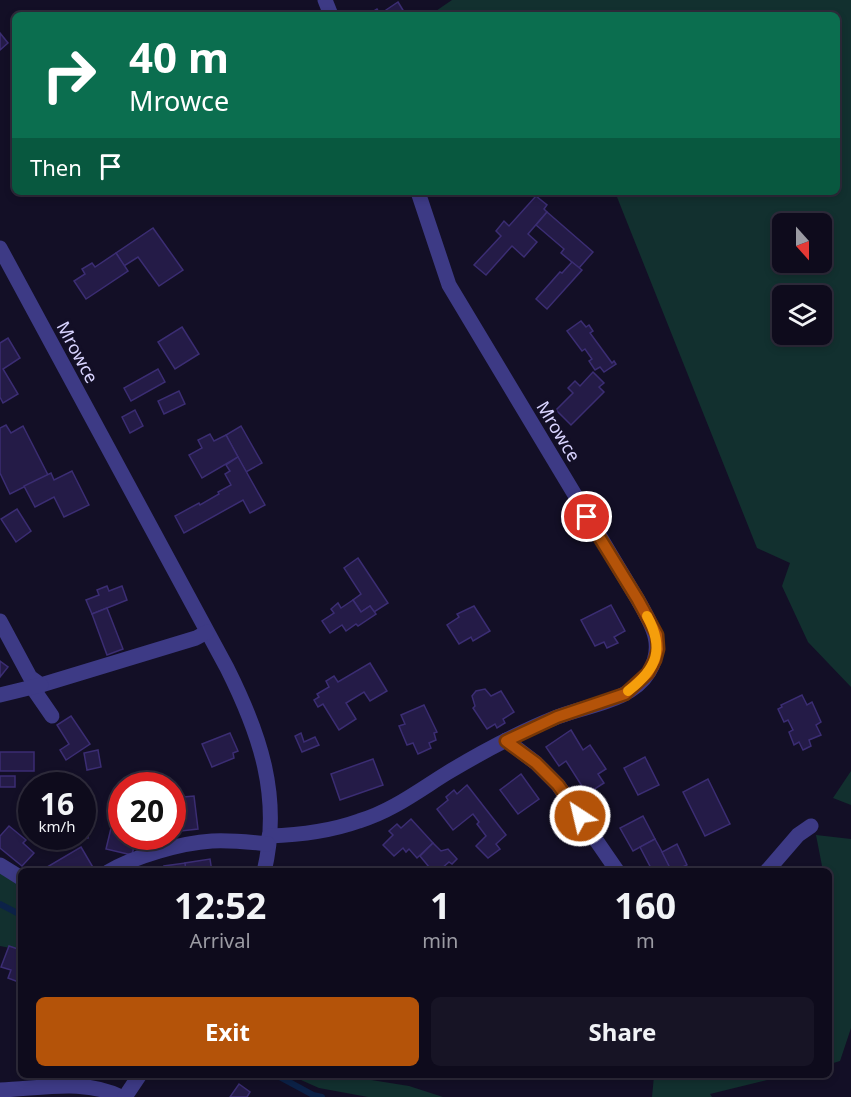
<!DOCTYPE html>
<html lang="en">
<head>
<meta charset="utf-8">
<style>
  :root { --surface:#0e0b1c; --page:#171425; --text:#f1f3f6; --muted:#9b9ba3; --line:#2e2b3b; --accent:#b45309 }
  body { margin:0; font-family:"Noto Sans",sans-serif; background:var(--page); color:var(--text); height:100vh; display:flex; flex-direction:column; font-size:22px; white-space:nowrap }
  * { box-sizing:border-box; margin:0 }
  p { font-size:20px; color:var(--muted) }
  .icon { flex:none; width:33px; height:33px; fill:none; stroke:currentColor; stroke-width:2; stroke-linecap:round; stroke-linejoin:round }
  .map { position:relative; flex:1; overflow:hidden }
  .drawer { position:absolute; left:18px; top:868px; width:814px; height:210px; display:flex; flex-direction:column; background:var(--surface); border-radius:9px; box-shadow:0 3px 9px #0003,0 0 0 2px var(--line) }
  .drawer>* { flex:none }
  .top-card { position:absolute; left:12px; top:12px; width:828px; height:183px; border-radius:9px; box-shadow:0 3px 9px #0003,0 0 0 2px var(--line); background:#0b6e4f; color:#fff; overflow:hidden }
  .needle { width:39px; rotate:159deg }
  .buttons { position:absolute; left:772px; top:213px; display:grid; gap:12px }
  .buttons a { display:grid; place-items:center; width:60px; height:60px; border-radius:9px; background:var(--surface); box-shadow:0 3px 9px #0003,0 0 0 2px var(--line); font-size:30px }
  .speed { position:absolute; left:18px; top:772px; display:flex; gap:12px; font-size:30px; font-weight:700; text-align:center }
  .speed>* { display:grid; place-content:center; width:78px; height:78px; border-radius:50%; background:var(--surface); box-shadow:0 3px 9px #0003,0 0 0 2px var(--line); line-height:1 }
  .speed small { font-size:15px; font-weight:400 }
  .speed .limit { border:9px solid #d22; background:#fff; color:#111 }
  .pin { position:absolute; display:grid; place-items:center; width:51px; height:51px; color:#fff; margin:-26px; border:3px solid #fff; border-radius:50%; box-shadow:0 2px 6px #0007 }
  .me { position:absolute; width:66px; margin:-33px; rotate:325deg; stroke-linejoin:round; filter:drop-shadow(0 0 4px #0008) }
  .turn { display:flex; align-items:center; gap:21px; height:126px; padding:0 18px; font-size:27px }
  .turn .icon { width:78px; height:78px; stroke-width:2.5 }
  .turn b { display:block; font-size:42px; line-height:51px }
  .then { display:flex; align-items:center; height:57px; padding:0 18px; background:#0003; gap:12px; font-size:22px }
  .eta { display:flex; justify-content:space-evenly; align-items:center; height:102px; text-align:center }
  .eta b { font-size:36px; font-weight:700; line-height:42px }
  .action { display:flex; gap:12px; margin-top:auto; padding:12px 18px }
  .action a { flex:1; height:69px; border-radius:9px; background:var(--accent); color:#fff; font-size:24px; font-weight:700; line-height:69px; text-align:center }
  .action a+a { background:var(--page); color:var(--text) }
  .map>svg:first-child { display:block }
</style>
</head>
<body>
<div class="map">
<svg width="851" height="1097" viewBox="0 0 851 1097">
  <rect width="100%" height="100%" fill="#130f26"/>
  <g fill="#12302f" fill-rule="evenodd">
    <path d="M452,0H851V687L808,642L782,586L790,563L757,548L615,192H837V15H430ZM783,224H822V262H783ZM783,296H822V334H783Z"/>
    <path d="M851,771V805L833,798Z"/>
    <path d="M816,835L851,839V1028L840,1061L830,1064V943C834,919 830,896 830,872L823,871Z"/>
    <path d="M0,871L21,884V950L0,946Z"/>
    <path d="M292,1076H346L409,1086L443,1097H368L319,1088Z"/>
    <path d="M654,1076H783L710,1094L712,1097H652Z"/>
  </g>
  <g fill="none" stroke-linecap="round" stroke-linejoin="round">
    <g stroke="#0c2248" stroke-width="6">
      <path d="M0,904L21,915"/>
      <path d="M278,1076L313,1095L322,1097"/>
    </g>
  </g>
  <g fill="#241b47" stroke="#3b2d73" stroke-width="1.5">
    <path d="M398,2L406,15H367L377,9L380,14Z"/>
    <path d="M0,33L8,43L0,50Z"/>
    <path d="M536,196L547,205L544,209L547,212L528,234L537,242L524,257L512,246L486,275L474,265L501,236L496,231L504,221L509,226Z"/>
    <path d="M547,212L593,252L579,268L561,253L564,249L536,225Z"/>
    <path d="M153,228L183,270L159,286L138,257L124,266L116,253Z"/>
    <path d="M116,253L128,271L86,299L74,281L85,274L82,269L92,263L95,267Z"/>
    <path d="M572,262L582,270L547,309L536,299L560,272L562,273Z"/>
    <path d="M581,321L586,327L589,325L593,331L590,333L612,363L614,361L616,364L604,372L600,367L595,370L589,361L592,359L585,349L582,351L567,331Z"/>
    <path d="M182,327L199,354L175,369L158,342Z"/>
    <path d="M8,338L20,358L3,369L18,394L3,403L0,397V343Z"/>
    <path d="M158,369L165,382L131,401L124,388Z"/>
    <path d="M593,372L604,383L599,387L604,392L571,425L556,410L573,393L568,388L575,381L580,386Z"/>
    <path d="M179,391L185,404L164,414L158,401Z"/>
    <path d="M135,410L143,426L130,433L122,417Z"/>
    <path d="M6,425L11,433L23,426L48,475L10,494L0,473V428Z"/>
    <path d="M241,426L262,463L246,472L226,435Z"/>
    <path d="M210,434L214,441L226,435L238,457L202,478L189,455L202,448L198,440Z"/>
    <path d="M238,457L265,505L250,513L243,500L184,533L175,516L199,503L200,505L219,494L218,492L231,485L225,474L230,471L226,465Z"/>
    <path d="M72,471L89,505L64,517L54,497L35,507L24,486L51,473L54,480Z"/>
    <path d="M17,509L31,531L16,542L1,519Z"/>
    <path d="M358,558L388,603L374,612L370,606L361,612L353,600L361,594L344,568Z"/>
    <path d="M107,586L109,591L122,586L127,600L92,614L86,600L99,595L97,590Z"/>
    <path d="M353,600L361,612L370,606L376,614L358,626L356,624L346,631L342,625L330,633L322,621L334,613L331,609L338,603L341,608Z"/>
    <path d="M611,605L625,631L614,637L618,643L607,648L604,642L595,646L581,620Z"/>
    <path d="M474,606L490,631L473,641L471,637L459,644L447,625L459,617L457,614Z"/>
    <path d="M107,608L123,649L107,655L92,614Z"/>
    <path d="M0,661L8,667L0,677Z"/>
    <path d="M370,663L387,691L370,701L364,692L346,703L356,719L339,730L323,704L318,707L314,700L319,697L317,694L329,687L326,681L334,676L338,682Z"/>
    <path d="M485,689L491,696L501,691L514,712L503,719L505,723L497,728L495,724L487,729L473,708L475,706L472,696L476,691Z"/>
    <path d="M802,695L807,705L812,702L821,722L816,725L821,735L809,740L811,746L803,750L799,742L794,745L789,732L793,730L788,720L784,722L778,709L782,707L781,705Z"/>
    <path d="M424,705L437,732L434,733L436,740L429,743L431,748L418,754L413,743L407,745L399,726L405,724L401,715Z"/>
    <path d="M71,716L90,744L66,760L60,750L69,744L57,725Z"/>
    <path d="M571,730L583,750L590,745L606,769L598,774L604,783L587,794L566,761L559,766L546,747Z"/>
    <path d="M230,733L238,751L233,753L234,758L212,767L202,744Z"/>
    <path d="M301,733L304,742L315,737L319,745L302,752L295,736Z"/>
    <path d="M98,750L101,767L87,770L84,753Z"/>
    <rect x="0" y="752" width="34" height="19"/>
    <path d="M645,757L659,785L638,795L624,768Z"/>
    <path d="M373,759L383,785L340,800L331,774Z"/>
    <path d="M521,774L539,799L518,814L500,790Z"/>
    <rect x="0" y="776" width="15" height="11"/>
    <path d="M708,779L730,824L705,836L683,792Z"/>
    <path d="M467,785L506,835L496,844L500,849L488,858L476,846L486,836L477,824L479,822L473,814L453,830L437,809L448,800L446,797L454,790L457,794Z"/>
    <path d="M194,796L198,829L172,832V798Z"/>
    <path d="M118,799H122V839L135,842L132,855L106,849Z"/>
    <path d="M643,816L655,839L633,851L620,828Z"/>
    <path d="M411,819L433,843L417,858L409,849L406,852L403,848L394,856L383,845L393,835L389,831L397,824L401,828Z"/>
    <path d="M82,820L89,821L88,838H81Z"/>
    <path d="M9,826L26,840L23,843L34,853L22,866L0,848V836Z"/>
    <path d="M655,839L670,866L660,872H653L640,847Z"/>
    <path d="M433,843L441,851L448,849L457,859L452,864L449,862L440,870L442,872H424L429,867L420,856Z"/>
    <path d="M677,844L687,865L672,872L662,852Z"/>
    <path d="M81,847L94,869L90,872H43L42,870Z"/>
    <path d="M210,859L212,872H186L185,863Z"/>
    <path d="M185,863L186,872H165L164,866Z"/>
    <path d="M9,946L21,950V983L8,978L11,970L1,967Z"/>
    <path d="M239,1084L250,1092L247,1097H230Z"/>
  </g>
  <g fill="none" stroke-linecap="round" stroke-linejoin="round">
    <g stroke="#3d3a85" stroke-width="15">
      <path d="M325,0L331,15"/>
      <path d="M0,248L227,668C260,734 282,797 264,872"/>
      <path d="M0,621L30,677L41,685L196,638L207,632"/>
      <path d="M32,687L52,716"/>
      <path d="M0,695L41,685"/>
      <path d="M506,740L536,763L558,785L618,872"/>
      <path d="M269,836C299,835 331,831 359,821C392,811 418,791 447,773C482,752 519,732 557,717C587,705 631,702 649,672C665,645 652,625 638,600L449,285L418,192"/>
      <path d="M0,865L21,878"/>
      <path d="M108,872C135,856 181,843 212,841C231,840 250,842 268,844"/>
      <path d="M766,872L798,835L811,826"/>
      <path d="M0,1090C39,1089 85,1078 121,1097"/>
      <path d="M125,1097L139,1076"/>
    </g>
  </g>
  <g fill="none" stroke-linecap="round" stroke-linejoin="round">
    <defs>
      <path id="route" d="M580,816L558,785L536,763L506,741L557,717L625,694L648,673L655,660L658,649L657,635L638,600L587,517"/>
    </defs>
    <use href="#route" stroke="#753606" stroke-width="15"/>
    <use href="#route" stroke="#b45309" stroke-width="10"/>
    <path stroke="#f59e0b" stroke-width="10" d="M628,691C657,669 665,649 647,616"/>
  </g>
  <g text-anchor="middle" dominant-baseline="central" stroke-width="6" stroke-linejoin="round" paint-order="stroke">
    <g font-size="18" fill="#d9d4ff" stroke="#130f26">
      <text transform="translate(78 352) rotate(62)">Mrowce</text>
      <text transform="translate(559 431) rotate(59)">Mrowce</text>
    </g>
  </g>
</svg>
<div class="buttons">
<a><svg class="needle" viewBox="-14 -14 28 28"><path d="M0-13l5 13h-10z" fill="#e53935"/><path d="M0 13l5-13h-10z" fill="#9b9ba3"/></svg></a>
<a><svg class="icon" aria-label="layers" viewBox="0 0 24 24"><path d="M12 4l9 5-9 5-9-5zM3 14l9 5 9-5"/></svg></a>
</div>
<div class="speed"><div>16<small>km/h</small></div><div class="limit">20</div></div>
<div class="pin" style="left:587px;top:517px;background:#d93025"><svg class="icon" aria-label="arrive" viewBox="0 0 24 24"><path d="M6 21V4h12l-3 4 3 4H6"/></svg></div>
<svg class="me" style="left:580px;top:816px" viewBox="-20 -20 40 40"><circle r="17" fill="#b45309" stroke="#fff" stroke-width="3"/><path d="M0-11L8 9 0 5-8 9z" fill="#fff"/></svg>
<div class="top-card">
<div class="turn"><svg class="icon" aria-label="right" viewBox="0 0 24 24"><path d="M7 20v-9h11M14 6l5 5-5 5"/></svg><div><b>40 m</b>Mrowce</div></div>
<div class="then">Then<svg class="icon" aria-label="arrive" viewBox="0 0 24 24"><path d="M6 21V4h12l-3 4 3 4H6"/></svg></div>
</div>
<section class="drawer">
<div class="eta">
<div><b>12:52</b><p>Arrival</p></div>
<div><b>1</b><p>min</p></div>
<div><b>160</b><p>m</p></div>
</div>
<div class="action"><a>Exit</a><a>Share</a></div>
</section>
</div>
</body>
</html>
